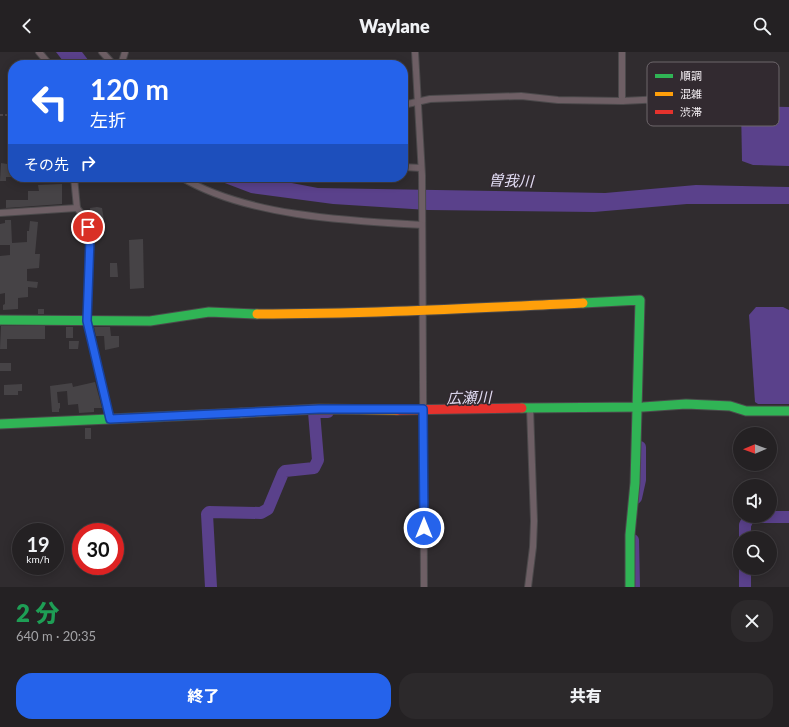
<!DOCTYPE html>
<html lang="ja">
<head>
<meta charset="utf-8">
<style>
  :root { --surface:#242123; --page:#2c292b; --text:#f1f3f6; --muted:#a3a3a6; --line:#413e41; --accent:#2563eb }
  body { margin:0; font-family:Lato,"Noto Sans JP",sans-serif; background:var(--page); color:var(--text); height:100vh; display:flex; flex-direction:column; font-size:15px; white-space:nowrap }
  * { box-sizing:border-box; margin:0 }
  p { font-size:13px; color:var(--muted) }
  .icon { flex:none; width:22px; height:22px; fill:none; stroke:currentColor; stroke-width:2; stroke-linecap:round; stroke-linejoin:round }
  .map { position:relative; height:535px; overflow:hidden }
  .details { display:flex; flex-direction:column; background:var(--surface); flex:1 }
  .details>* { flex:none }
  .guide { position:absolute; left:8px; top:8px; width:400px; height:122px; border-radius:16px; box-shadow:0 2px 10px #0003,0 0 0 1px var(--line); background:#2563eb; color:#fff; overflow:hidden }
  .needle { width:26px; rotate:269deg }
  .tools { position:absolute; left:733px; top:375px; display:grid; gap:8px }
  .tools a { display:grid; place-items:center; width:44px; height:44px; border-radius:50%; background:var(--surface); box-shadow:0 2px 10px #0003,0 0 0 1px var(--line); font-size:20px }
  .speed { position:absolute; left:12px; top:471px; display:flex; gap:8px; font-size:20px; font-weight:700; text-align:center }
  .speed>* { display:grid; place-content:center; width:52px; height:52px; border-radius:50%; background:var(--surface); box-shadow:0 2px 10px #0003,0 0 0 1px var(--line); line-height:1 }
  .speed small { font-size:10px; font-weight:400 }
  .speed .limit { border:6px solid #d22; background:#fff; color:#111 }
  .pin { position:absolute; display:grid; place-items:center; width:34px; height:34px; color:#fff; margin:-17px; border:2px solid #fff; border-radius:50%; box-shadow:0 1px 4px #0007 }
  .me { position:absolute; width:44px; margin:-22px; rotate:0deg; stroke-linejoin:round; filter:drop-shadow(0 0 3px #0008) }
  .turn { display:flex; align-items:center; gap:14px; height:84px; padding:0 16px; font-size:18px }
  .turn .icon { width:52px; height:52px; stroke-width:2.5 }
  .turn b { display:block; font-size:28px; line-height:34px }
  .then { display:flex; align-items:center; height:38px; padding:0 16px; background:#0003; gap:8px; font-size:15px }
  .round { display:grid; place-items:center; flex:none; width:42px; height:42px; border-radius:16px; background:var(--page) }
  .summary { display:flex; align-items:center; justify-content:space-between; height:68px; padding:0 16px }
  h1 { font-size:24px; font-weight:800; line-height:30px; color:#1e9e55 }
  .primary-button { display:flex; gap:8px; margin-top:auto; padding:8px 16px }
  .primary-button a { flex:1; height:46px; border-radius:16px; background:var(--accent); color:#fff; font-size:16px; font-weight:800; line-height:46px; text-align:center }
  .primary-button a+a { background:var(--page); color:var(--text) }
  header { display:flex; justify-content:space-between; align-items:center; height:52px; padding:0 16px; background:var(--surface); font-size:18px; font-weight:800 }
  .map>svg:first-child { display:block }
</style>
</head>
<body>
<header><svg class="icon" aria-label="back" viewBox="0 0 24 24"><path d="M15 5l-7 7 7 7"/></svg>Waylane<svg class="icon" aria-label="search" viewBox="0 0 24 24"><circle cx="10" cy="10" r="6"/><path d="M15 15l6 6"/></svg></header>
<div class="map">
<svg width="789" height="535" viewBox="0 0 789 535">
  <rect width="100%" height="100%" fill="#302c2f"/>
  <g fill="#5a418b">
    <path d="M56,0H82L92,13H66Z"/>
    <path d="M741,54L789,55V114L753,113L742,109Z"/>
    <path d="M209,125H260L318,136L605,141L696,133L789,135V152H687L594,160L428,158L333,152L251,141Z"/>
    <path d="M756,255H783L789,258V352H758L755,350L749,263Z"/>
  </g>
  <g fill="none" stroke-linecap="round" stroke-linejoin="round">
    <g stroke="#5a418b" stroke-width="12">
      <path d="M636,446L640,428V395"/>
      <path d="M745,486V473L749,465H789"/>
      <path d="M633,488L634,535"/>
      <path d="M211,535L207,462L209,460L261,461L268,457L283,421L285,419L314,416L318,408L314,360H328"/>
      <path d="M745,535V516"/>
    </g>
  </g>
  <g fill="#464346">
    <path d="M1,111L13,113V125H6V129H0Z"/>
    <path d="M62,132V152L6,156V148H28V139H39L38,133Z"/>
    <path d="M97,155L102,156L104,168L91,170L90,156Z"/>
    <path d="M5,168H11L12,191L27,190V179H29L30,169L38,170L35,202H40L39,216L27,217V229L38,230L37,236L28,235V245L18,246V257L3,258V253L5,252V241L0,242V204L10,203V193H0V172L5,171Z"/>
    <path d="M143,187L144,236L130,237L129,188Z"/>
    <path d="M110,211H117L118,225H110Z"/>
    <rect x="38" y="257" width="6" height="5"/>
    <path d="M1,274H45V287H7V297H0Z"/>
    <rect x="66" y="275" width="7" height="11"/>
    <path d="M94,275H110L111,284H119V295L105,298L104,284H96Z"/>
    <path d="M69,289H79L78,297H69Z"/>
    <rect x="0" y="311" width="11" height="8"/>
    <path d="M95,330L102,356H94V360L79,361L78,352L68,353L67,339L57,340L58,351H60V356L59,357V360H52L50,334L72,331L73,335Z"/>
    <path d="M22,332V339H18V343H4V333Z"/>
    <rect x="85" y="376" width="6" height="11"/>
  </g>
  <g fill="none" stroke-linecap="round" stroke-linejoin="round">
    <defs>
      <g id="street">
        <path d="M39,0L50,13"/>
        <path d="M102,0L114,13"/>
        <path d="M415,0L422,123L424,535"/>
        <path d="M622,0V49"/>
        <path d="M121,13L125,0"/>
        <path d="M403,53L430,47L521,44L558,48L622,49L726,44"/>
        <path d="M403,115L421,116"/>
        <path d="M74,125L77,156L85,166L90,187L87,269L110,367"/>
        <path d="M181,125C245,164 348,169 422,173"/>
        <path d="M0,161L77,156"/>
        <path d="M528,535L533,495L534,469L530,356"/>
      </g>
      <g id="fast">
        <path d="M583,251L640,248L635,431L630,483V535"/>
        <path d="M0,268L150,269L209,260L257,262"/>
        <path d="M522,356L643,355L686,352L730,354L746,359H789"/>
        <path d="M0,372L241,361"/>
      </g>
      <g id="slow">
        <path d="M257,262C366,262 474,256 583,251"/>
        <path d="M241,361L319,357L397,358"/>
      </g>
      <path id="jam" d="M397,358L522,356"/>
    </defs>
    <use href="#street" stroke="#4b494b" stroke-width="8"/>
    <use href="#fast" stroke="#4b494b" stroke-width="11"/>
    <use href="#slow" stroke="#4b494b" stroke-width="11"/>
    <use href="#jam" stroke="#4b494b" stroke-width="11"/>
    <path stroke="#6d6368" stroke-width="1" stroke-dasharray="3 2" stroke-linecap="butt" d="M0,63H13"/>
    <use href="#street" stroke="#6e5f65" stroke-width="6"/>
    <use href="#fast" stroke="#30b455" stroke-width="9"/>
    <use href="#slow" stroke="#ff9f0a" stroke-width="9"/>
    <use href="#jam" stroke="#e5322d" stroke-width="9"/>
  </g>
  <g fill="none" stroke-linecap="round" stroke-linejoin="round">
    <defs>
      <path id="route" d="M88,175L90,187L87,269L110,367L319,357H423L424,476"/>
    </defs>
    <use href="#route" stroke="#184099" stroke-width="10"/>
    <use href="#route" stroke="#2563eb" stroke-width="7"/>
  </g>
  <g text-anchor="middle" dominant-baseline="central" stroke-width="3.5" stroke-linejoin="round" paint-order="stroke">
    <g font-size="15" font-style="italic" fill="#e1dcf3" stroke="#322a30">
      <text transform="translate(511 128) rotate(2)">曽我川</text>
      <text transform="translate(469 345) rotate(-1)">広瀬川</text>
    </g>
  </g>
  <rect x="647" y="10" width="132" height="64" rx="6" fill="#322a30" stroke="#6d666b" stroke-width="1"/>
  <rect x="655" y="22" width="18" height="4" fill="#30b455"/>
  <rect x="655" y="40" width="18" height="4" fill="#ff9f0a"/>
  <rect x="655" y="58" width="18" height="4" fill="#e5322d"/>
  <g font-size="11" fill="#f7f2f6">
    <text x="680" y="28">順調</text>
    <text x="680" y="46">混雑</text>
    <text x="680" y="64">渋滞</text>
  </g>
</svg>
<div class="tools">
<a><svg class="needle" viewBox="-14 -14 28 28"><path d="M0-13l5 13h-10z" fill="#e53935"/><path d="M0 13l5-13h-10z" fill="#a3a3a6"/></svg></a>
<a><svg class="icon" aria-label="sound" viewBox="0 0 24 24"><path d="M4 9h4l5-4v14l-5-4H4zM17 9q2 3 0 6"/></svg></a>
<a><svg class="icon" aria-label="search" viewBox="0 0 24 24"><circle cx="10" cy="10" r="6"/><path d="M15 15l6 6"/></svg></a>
</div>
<div class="speed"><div>19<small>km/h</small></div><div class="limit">30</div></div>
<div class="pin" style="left:88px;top:175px;background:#d93025"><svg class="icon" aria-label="arrive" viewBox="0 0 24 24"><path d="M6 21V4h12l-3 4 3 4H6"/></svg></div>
<svg class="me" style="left:424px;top:476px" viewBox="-20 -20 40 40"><circle r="17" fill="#2563eb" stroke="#fff" stroke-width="3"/><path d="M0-11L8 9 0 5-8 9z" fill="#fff"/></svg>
<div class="guide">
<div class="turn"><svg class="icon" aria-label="left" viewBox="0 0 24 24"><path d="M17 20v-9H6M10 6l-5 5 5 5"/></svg><div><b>120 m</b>左折</div></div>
<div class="then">その先<svg class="icon" aria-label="right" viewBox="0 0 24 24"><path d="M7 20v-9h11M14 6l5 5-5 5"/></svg></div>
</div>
</div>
<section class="details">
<div class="summary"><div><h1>2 分</h1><p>640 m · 20:35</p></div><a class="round"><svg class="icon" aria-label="close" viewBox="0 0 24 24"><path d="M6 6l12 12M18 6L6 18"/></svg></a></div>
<div class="primary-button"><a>終了</a><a>共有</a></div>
</section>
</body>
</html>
